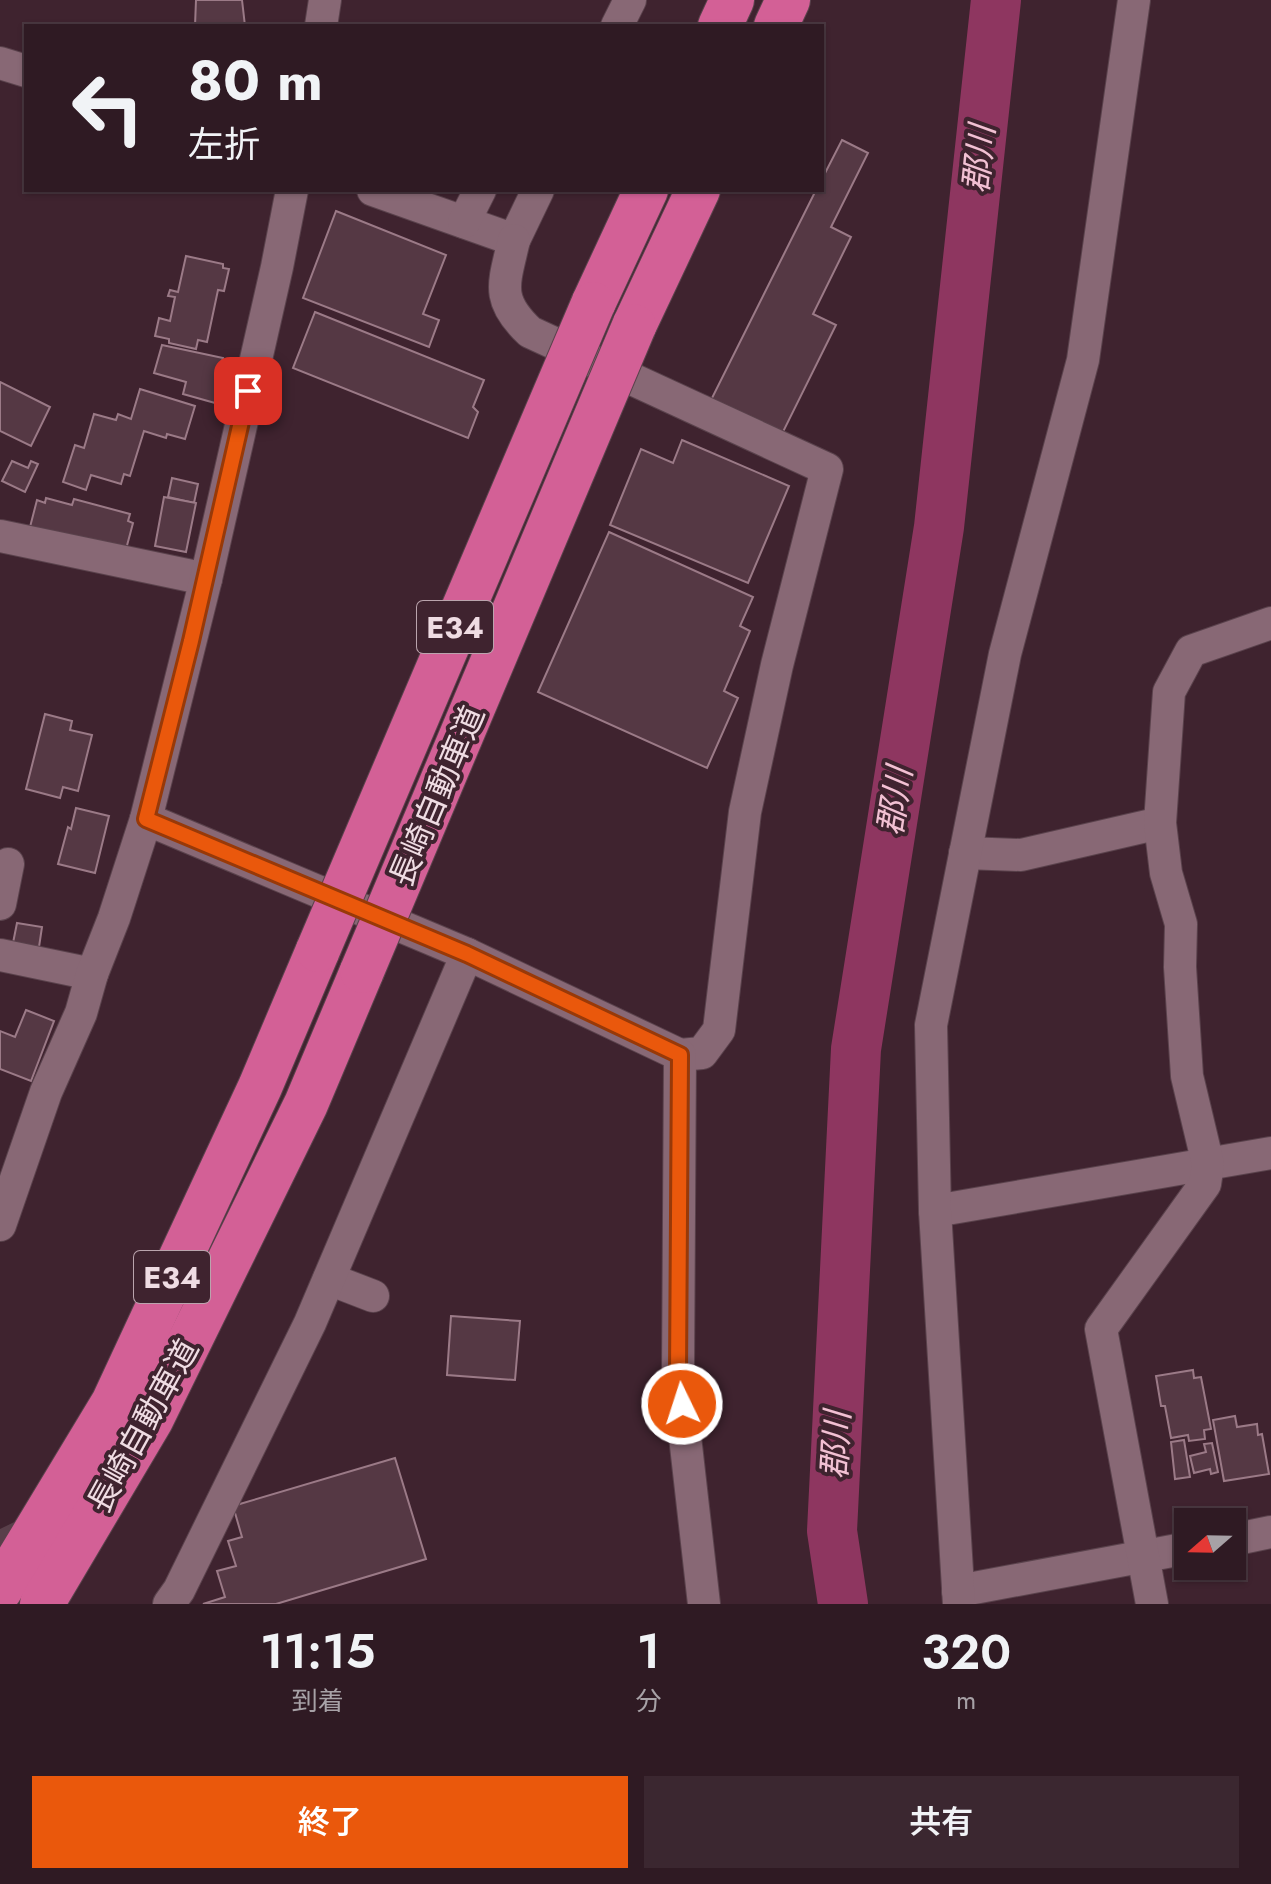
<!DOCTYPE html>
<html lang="ja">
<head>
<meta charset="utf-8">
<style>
  :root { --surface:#2f1a23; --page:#3b2730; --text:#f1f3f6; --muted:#a7a1a6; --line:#4a3841; --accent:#ea580c }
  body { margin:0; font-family:Jost,"Noto Sans JP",sans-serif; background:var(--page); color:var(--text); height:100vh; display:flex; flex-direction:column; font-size:30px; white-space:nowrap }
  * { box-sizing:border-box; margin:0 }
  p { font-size:26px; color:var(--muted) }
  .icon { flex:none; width:44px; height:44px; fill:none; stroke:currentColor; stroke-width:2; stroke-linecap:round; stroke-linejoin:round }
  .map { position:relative; height:1604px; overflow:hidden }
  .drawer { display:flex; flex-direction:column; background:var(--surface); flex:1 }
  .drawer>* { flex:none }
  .guide { position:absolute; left:24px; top:24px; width:800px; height:168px; border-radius:0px; box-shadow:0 2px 6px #0004,0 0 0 2px var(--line); background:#2f1a23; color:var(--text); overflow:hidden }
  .needle { width:52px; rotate:250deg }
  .fabs { position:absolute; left:1174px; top:1508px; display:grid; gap:16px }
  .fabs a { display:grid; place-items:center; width:72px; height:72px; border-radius:0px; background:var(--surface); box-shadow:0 2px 6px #0004,0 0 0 2px var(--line); font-size:40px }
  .pin { position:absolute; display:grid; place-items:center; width:68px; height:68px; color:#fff; margin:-34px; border-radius:16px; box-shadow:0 4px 12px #0006 }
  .me { position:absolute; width:88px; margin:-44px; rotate:356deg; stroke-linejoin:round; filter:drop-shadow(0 0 6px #0008) }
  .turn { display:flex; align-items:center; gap:28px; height:168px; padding:0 32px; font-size:36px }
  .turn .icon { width:104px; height:104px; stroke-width:2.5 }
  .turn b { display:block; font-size:56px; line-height:68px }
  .eta { display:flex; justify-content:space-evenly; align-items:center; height:136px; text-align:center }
  .eta b { font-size:48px; font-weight:600; line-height:56px }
  .button { display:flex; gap:16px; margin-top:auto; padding:16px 32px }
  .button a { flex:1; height:92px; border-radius:0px; background:var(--accent); color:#fff; font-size:32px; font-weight:600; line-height:92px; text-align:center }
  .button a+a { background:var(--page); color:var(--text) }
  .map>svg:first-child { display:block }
</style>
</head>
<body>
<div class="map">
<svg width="1271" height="1604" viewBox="0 0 1271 1604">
  <rect width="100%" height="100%" fill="#3f232f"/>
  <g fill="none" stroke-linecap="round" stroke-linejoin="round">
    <path stroke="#8e3660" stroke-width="50" d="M843,1604L832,1531L856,1049L939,527L996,0"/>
  </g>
  <g fill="#553844" stroke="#9b7a87" stroke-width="2">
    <path d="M196,0H242L245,26H195Z"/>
    <path d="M842,140L868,153L831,227L851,237L813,314L836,325L777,444L707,408L816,190H822V179Z"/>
    <path d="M336,211L446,255L423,314L439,320L429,347L303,298Z"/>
    <path d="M186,256L223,264V268L229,269L224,291L218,290L207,342L198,340L196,349L169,343V339L155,336L159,318L170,321L175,297L168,296L170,290L178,292Z"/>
    <path d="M315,312L484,380L473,407L478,412L468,438L293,368Z"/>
    <path d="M162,345L223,358L221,365L225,366L215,403L183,394L186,382L154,373Z"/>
    <path d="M0,382L50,407L31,446L0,431Z"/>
    <path d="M140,389L195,406L185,439L167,434L166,438L144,431L130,476L124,474L121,484L91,475L86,490L63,482L75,445L84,448L94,414L116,420L118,414L131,419Z"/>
    <path d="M682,440L789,486L748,583L610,525L641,449L673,463Z"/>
    <path d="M12,461L28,468L31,461L38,464L25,492L2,481Z"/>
    <path d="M172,478L198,484L194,503L168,497Z"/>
    <path d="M164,497L196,503L186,552L155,546Z"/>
    <path d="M46,498L72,505L74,499L130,514L128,521L133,523L125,553L30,527L37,500L45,503Z"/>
    <path d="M609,532L753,597L740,626L750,631L724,691L738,698L707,768L538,692Z"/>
    <path d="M45,714L72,721L70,730L92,735L78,791L63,787L60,798L26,789Z"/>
    <path d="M76,808L109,816L95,873L58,864L68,827L71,829Z"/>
    <path d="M17,923L42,927L39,947L13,943Z"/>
    <path d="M26,1010L54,1021L31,1081L0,1069V1031L15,1037Z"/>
    <path d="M451,1316L520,1321L515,1380L447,1375Z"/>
    <path d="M1193,1370L1194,1378L1201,1377L1211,1429L1204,1430L1205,1439L1189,1441L1188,1435L1171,1438L1165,1406H1161L1156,1376Z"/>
    <path d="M1235,1416L1237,1427L1257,1424L1258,1435L1262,1434L1269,1474L1224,1481L1213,1420Z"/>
    <path d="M1184,1440L1190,1477L1175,1479L1171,1442Z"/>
    <path d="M1212,1443L1218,1472L1211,1474L1210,1469L1194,1473L1190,1456L1206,1452L1204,1444Z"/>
    <path d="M395,1458L426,1559L276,1604H203L225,1597L217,1571L236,1566L228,1541L242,1537L233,1506Z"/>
  </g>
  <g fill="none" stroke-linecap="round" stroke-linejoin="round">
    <path stroke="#593f4a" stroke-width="32" stroke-dasharray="32 16" stroke-linecap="butt" d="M0,1529L23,1576"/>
    <defs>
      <g id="minor">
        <path d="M321,26L325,0"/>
        <path d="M617,26L630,0"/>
        <path d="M0,63L26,71"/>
        <path d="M373,190L514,240L538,190"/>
        <path d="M464,222L480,190"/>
        <path d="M514,240C504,284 495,299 530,332L827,469L777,665L745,812L719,1030L702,1053L680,1055"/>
        <path d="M0,536L206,579"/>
        <path d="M146,819L467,954L680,1055L678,1375L704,1604"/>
        <path d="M965,853L1021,855L1160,823"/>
        <path d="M0,904L8,864"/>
        <path d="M0,955L92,974"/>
        <path d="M935,1211L1271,1153"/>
        <path d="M0,1225L46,1092L81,1013L92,974L114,918L146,819L206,579L277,267L292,190"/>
        <path d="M329,1279L373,1296"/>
        <path d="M1232,1540L1271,1532"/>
        <path d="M958,1591L1188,1548"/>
        <path d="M169,1604L179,1590L310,1323L467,954"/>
        <path d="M959,1604L935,1211L931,1025L1005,654L1083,360L1134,0"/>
        <path d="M1152,1604L1101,1329L1205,1184L1208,1164L1187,1076L1180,967L1181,924L1166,873L1160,823L1169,692L1191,651L1271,623"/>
      </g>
      <g id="highway">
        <path d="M720,26L732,0"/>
        <path d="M776,26L788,0"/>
        <path d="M593,304L646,190"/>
        <path d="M634,326L698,190"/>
        <path d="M0,1590L113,1403L260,1087L318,950"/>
        <path d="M42,1604L151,1420L306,1104L362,971"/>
      </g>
    </defs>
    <use href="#minor" stroke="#5a424c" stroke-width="34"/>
    <use href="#highway" stroke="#5a424c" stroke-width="46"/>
    <use href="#minor" stroke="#886875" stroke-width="32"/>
    <use href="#highway" stroke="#d36096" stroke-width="44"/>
    <defs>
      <g id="highway-bridge">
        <path d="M318,950L593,304"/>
        <path d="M362,971L634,326"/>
      </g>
    </defs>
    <use href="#highway-bridge" stroke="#5a424c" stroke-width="46" stroke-linecap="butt"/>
    <use href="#highway-bridge" stroke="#d36096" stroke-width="44"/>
  </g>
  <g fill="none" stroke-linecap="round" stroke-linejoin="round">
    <defs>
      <path id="route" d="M248,391L191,641L146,819L467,954L680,1055L678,1375L682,1404"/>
    </defs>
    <use href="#route" stroke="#983908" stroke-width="20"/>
    <use href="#route" stroke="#ea580c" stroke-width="14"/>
  </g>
  <g text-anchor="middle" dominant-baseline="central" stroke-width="8" stroke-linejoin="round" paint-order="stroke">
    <g fill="#3f232f" stroke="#baa4ad" stroke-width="2">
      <rect x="417" y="601" width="76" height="52" rx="6"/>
      <rect x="134" y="1251" width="76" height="52" rx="6"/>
    </g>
    <g font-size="30" font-weight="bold" fill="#efdce3">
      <text x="455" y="627">E34</text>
      <text x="172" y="1277">E34</text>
    </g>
    <g font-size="32" fill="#efdce3" stroke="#3f232f">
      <text transform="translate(437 796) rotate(-67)">長崎自動車道</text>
      <text transform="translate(143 1426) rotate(-61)">長崎自動車道</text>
    </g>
    <g font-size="34" font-style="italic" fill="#f2c0d3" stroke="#3f232f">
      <text transform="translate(979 159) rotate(-84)">郡川</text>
      <text transform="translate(895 801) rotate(-81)">郡川</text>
      <text transform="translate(836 1445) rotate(-87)">郡川</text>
    </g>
  </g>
</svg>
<div class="fabs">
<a><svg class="needle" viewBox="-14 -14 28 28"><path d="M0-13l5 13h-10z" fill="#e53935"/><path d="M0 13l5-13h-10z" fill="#a7a1a6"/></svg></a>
</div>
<div class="pin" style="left:248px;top:391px;background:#d93025"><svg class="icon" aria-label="arrive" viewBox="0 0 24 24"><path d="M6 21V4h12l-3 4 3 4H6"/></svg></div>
<svg class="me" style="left:682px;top:1404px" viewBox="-20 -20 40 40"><circle r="17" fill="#ea580c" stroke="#fff" stroke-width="3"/><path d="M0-11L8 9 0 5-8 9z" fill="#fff"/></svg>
<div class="guide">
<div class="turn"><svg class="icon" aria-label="left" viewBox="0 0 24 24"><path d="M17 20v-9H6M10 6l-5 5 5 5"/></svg><div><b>80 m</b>左折</div></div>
</div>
</div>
<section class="drawer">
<div class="eta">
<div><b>11:15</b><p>到着</p></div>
<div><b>1</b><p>分</p></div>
<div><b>320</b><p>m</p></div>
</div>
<div class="button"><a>終了</a><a>共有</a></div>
</section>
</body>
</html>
